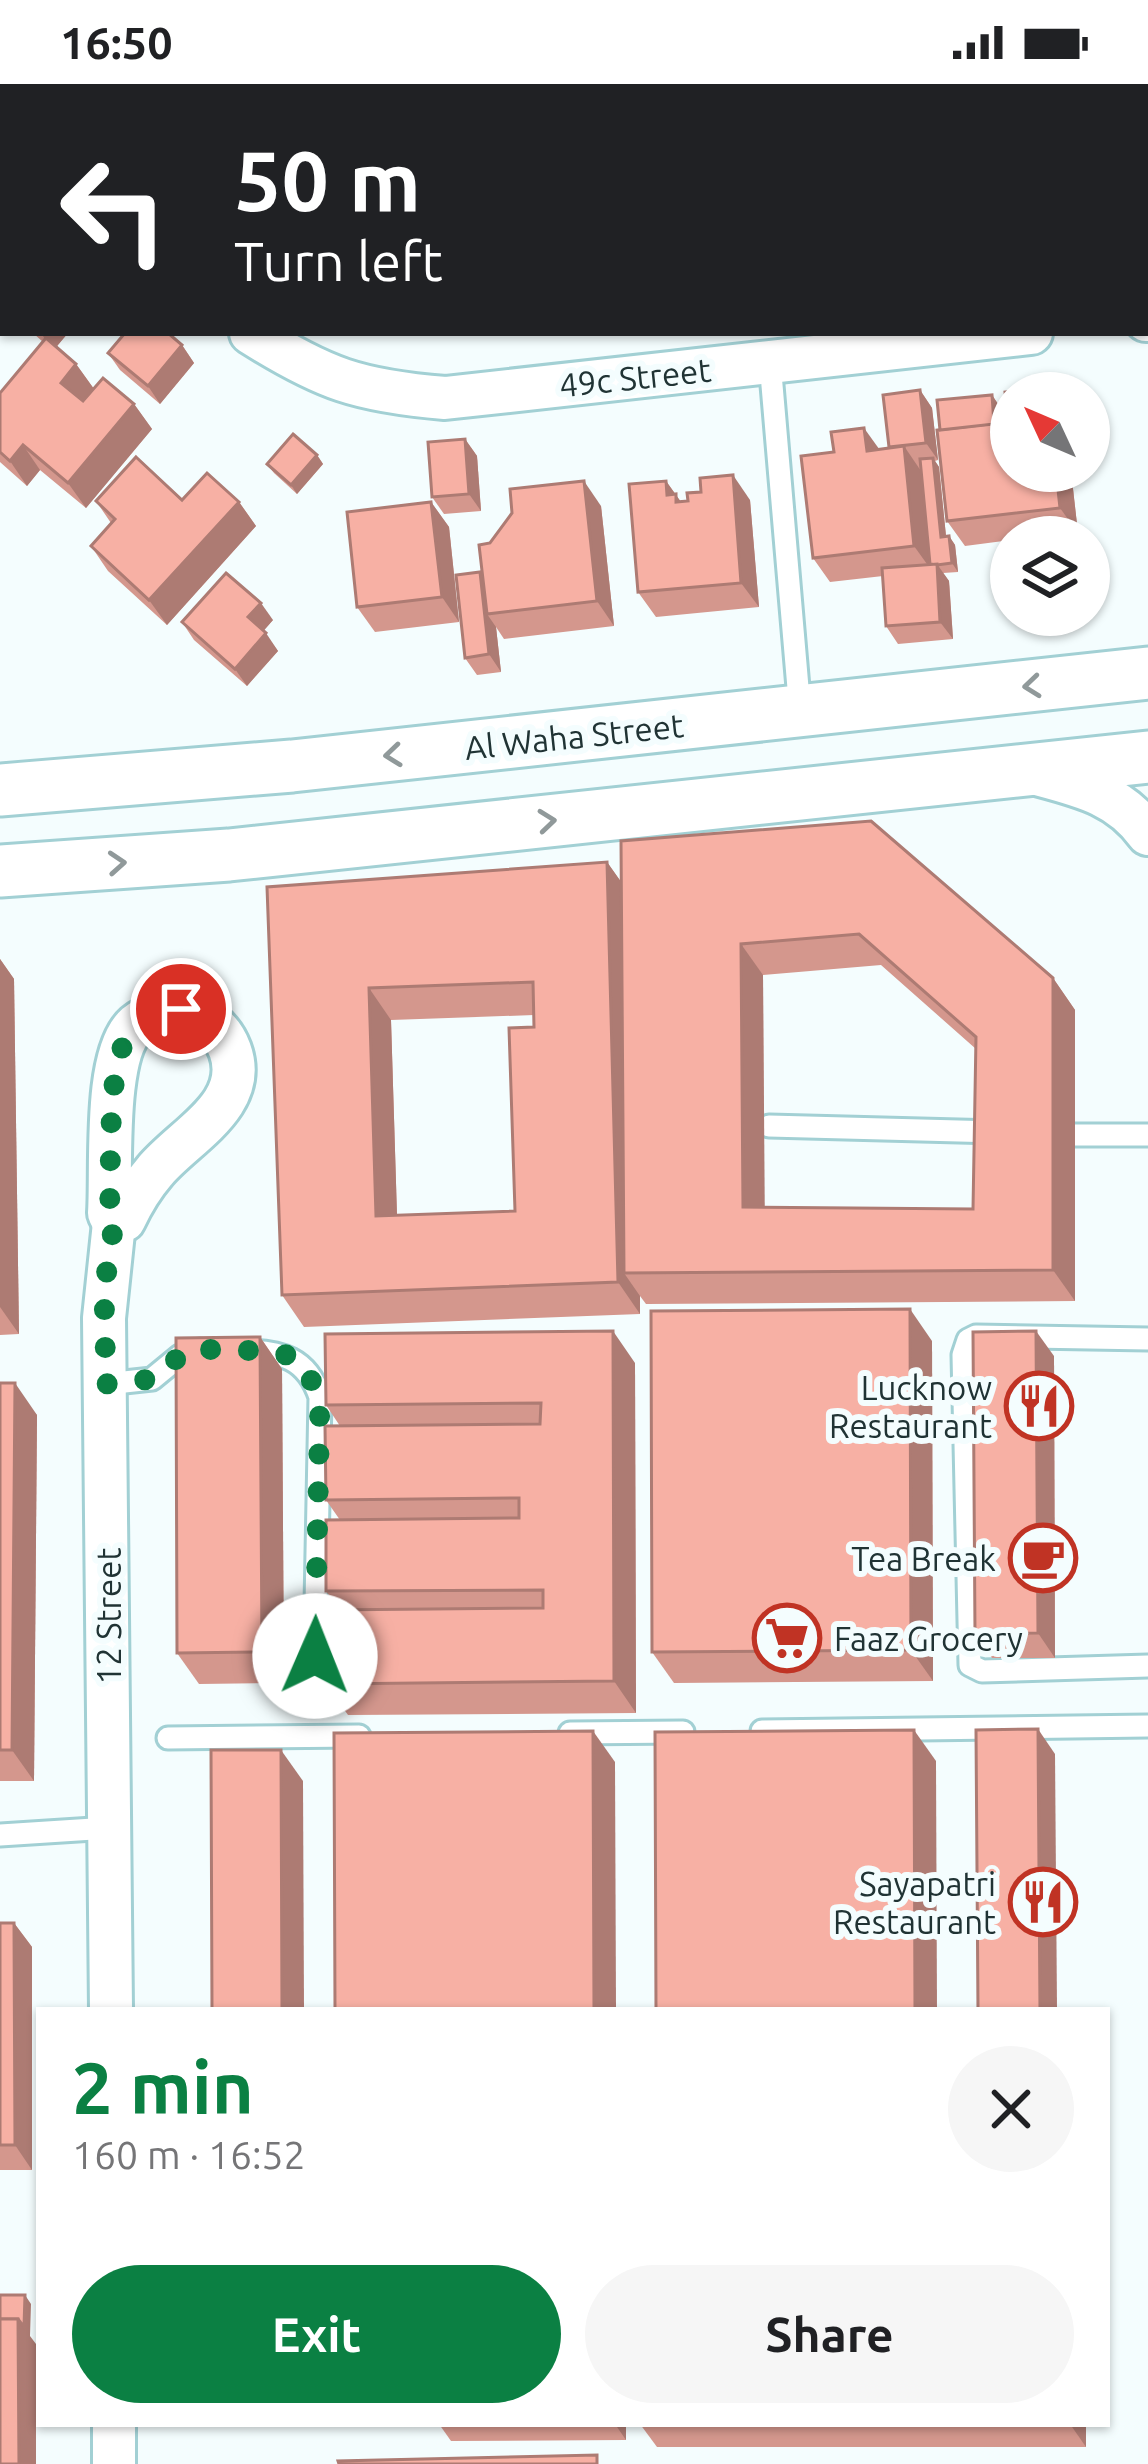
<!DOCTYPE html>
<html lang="en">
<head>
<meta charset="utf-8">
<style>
  :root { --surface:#fff; --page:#f6f6f6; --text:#202124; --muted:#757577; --accent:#0b8043 }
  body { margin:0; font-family:Ubuntu,sans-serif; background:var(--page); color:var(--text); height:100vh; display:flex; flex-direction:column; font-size:45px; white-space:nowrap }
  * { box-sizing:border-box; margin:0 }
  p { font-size:39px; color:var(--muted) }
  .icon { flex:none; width:66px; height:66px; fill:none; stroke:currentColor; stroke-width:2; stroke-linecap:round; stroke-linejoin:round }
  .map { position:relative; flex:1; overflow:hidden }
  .drawer { position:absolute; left:36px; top:1923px; width:1074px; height:420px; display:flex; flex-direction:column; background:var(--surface); border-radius:0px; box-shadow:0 3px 9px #0004 }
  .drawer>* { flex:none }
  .hud { position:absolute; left:0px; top:0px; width:1149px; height:252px; box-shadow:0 3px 9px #0004; background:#202124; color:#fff; overflow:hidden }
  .needle { width:78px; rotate:314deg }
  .controls { position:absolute; left:990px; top:288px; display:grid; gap:24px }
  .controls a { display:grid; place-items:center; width:120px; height:120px; border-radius:50%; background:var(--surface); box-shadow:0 3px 9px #0004; font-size:60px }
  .pin { position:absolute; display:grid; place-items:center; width:102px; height:102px; color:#fff; margin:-51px; border:6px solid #fff; border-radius:50%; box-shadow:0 3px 12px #0007 }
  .me { position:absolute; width:132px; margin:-66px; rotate:1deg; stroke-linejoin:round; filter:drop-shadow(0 0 9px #0008) }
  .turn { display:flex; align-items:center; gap:42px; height:252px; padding:0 36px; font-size:54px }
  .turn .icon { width:156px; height:156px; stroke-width:2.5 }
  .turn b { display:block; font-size:84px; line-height:102px }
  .round { display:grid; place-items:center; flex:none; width:126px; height:126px; border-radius:63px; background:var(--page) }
  .summary { display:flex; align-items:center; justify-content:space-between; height:204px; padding:0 36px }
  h1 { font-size:72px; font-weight:600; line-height:90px; color:var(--accent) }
  .primary-button { display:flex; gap:24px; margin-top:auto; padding:24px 36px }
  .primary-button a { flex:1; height:138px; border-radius:72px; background:var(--accent); color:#fff; font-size:48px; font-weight:600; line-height:138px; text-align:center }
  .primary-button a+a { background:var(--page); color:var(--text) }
  .status { display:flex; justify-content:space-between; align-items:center; height:84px; padding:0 60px; background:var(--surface); direction:ltr }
  .status svg { height:33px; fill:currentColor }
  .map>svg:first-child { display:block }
</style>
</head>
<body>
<div class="status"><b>16:50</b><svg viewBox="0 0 49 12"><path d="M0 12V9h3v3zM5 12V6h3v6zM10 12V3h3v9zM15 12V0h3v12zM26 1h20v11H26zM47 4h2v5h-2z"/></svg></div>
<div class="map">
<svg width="1148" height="2380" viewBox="0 0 1148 2380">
  <rect width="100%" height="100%" fill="#f4fdfe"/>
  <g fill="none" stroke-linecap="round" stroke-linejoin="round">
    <defs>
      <g id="service">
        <path d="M770,278L800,627"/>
        <path d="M769,1042L997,1048"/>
        <path d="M1074,1051H1148"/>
        <path d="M1148,1255L976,1252L968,1256L963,1271L970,1581L982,1587L1148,1582"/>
        <path d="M243,1267C281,1267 307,1274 320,1313L315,1572"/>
        <path d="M106,1300L152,1295L180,1272L200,1266"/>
        <path d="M762,1647L1148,1642"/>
        <path d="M570,1649L683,1648"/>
        <path d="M168,1654L359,1652"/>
        <path d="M0,1751L109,1744"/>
      </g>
      <g id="minor">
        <path d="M637,0L638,3"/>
        <path d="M122,3L123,0"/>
        <path d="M1146,236H1148"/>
        <path d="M251,249C324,295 359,307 445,314L1031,249"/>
        <path d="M1037,690C1082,702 1120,711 1148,750"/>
        <path d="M181,925C204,933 221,942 230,966C250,1021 184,1052 155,1087C142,1102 132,1119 124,1136L114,1139L109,1129C112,1085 103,970 136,941C150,930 164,928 181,925Z"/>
        <path d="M111,1926L104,1234L114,1139"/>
        <path d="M114,2340V2380"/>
      </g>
      <g id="tertiary">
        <path d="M0,706L292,682L1148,589"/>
        <path d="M0,787L229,771L1148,673"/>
      </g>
    </defs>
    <use href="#service" stroke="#a2d0d4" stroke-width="27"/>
    <use href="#minor" stroke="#a2d0d4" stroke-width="48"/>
    <use href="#tertiary" stroke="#a2d0d4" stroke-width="57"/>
    <use href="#service" stroke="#fff" stroke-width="21"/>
    <use href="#minor" stroke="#fff" stroke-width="42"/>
    <use href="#tertiary" stroke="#fff" stroke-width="51"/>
  </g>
  <g fill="#d4978d" fill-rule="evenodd">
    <path d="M33,249H68L56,263L76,280L94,305L134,320L152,345L86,424L40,386L27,402L0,378V309L43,258Z"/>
    <path d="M182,261L194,279L160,320L120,286L108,269Z"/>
    <path d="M1047,303L1051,309H1011V387H1071L1078,449L1041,453H1011V456L965,462L947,437L937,346H940L937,316L992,311L998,320L999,339L1008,338L1005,308Z"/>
    <path d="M920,306L932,324L938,376L935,377L939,383L946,452H949L955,461L958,488L943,489L949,497L953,555L898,560L886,542L883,492L830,498L813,474L879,365L890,364Z"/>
    <path d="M465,355L477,372L481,427L444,430L432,413Z"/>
    <path d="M317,371L323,380L297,410L274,389L267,380Z"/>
    <path d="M666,397L681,418L688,417L701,408L750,416L759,523L656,533L638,508Z"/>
    <path d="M182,416L239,418L256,442L167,541L108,487L91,462L111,439L96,417Z"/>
    <path d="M431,418L449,443L459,538L375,548L357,523Z"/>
    <path d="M601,422L614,542L504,555L496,543L501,588L477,591L465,574L490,459Z"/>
    <path d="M273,536L263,547L278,567L247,602L194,556L182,538Z"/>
    <path d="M621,757L1053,894L1075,926V1217L646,1220L640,1212V1230L304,1243L282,1211L267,803L607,778L621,798ZM881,881L976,965L973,1125L764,1124L763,891ZM534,931L515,1127L397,1132L391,936Z"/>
    <path d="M0,875L14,895L19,1250L0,1251Z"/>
    <path d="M260,1253L282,1285L284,1599L199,1600L177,1569Z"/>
    <path d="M932,1257L933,1597L674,1599L652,1568Z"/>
    <path d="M1054,1272L1055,1574H992L975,1550Z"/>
    <path d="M635,1279L636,1629L348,1631L326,1600L339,1526L326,1507L340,1436L326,1416L340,1342L326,1321Z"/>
    <path d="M0,1299L37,1331L34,1697H0Z"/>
    <path d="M0,1839H14L32,1863V2086H0Z"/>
    <path d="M439,2340H626V2356L451,2357Z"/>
    <path d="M640,2340H1086V2363H657Z"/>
  </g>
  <g fill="#ad7b73">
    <path d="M324,0H343L341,3H326Z"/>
    <path d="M0,24L3,28V41L0,44Z"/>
    <path d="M41,249H68L53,267Z"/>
    <path d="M182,261L194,279L160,320L148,302Z"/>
    <path d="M76,280L94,305L78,323L61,299Z"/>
    <path d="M920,306L932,324L938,376L926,359Z"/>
    <path d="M992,311L998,320L1000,351L994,342Z"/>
    <path d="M134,320L152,345L86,424L68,399Z"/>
    <path d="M864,344L882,369L867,367Z"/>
    <path d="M465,355L477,372L481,427L469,410Z"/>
    <path d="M23,361L40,386L27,402L10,377Z"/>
    <path d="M904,362L921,387L932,487L914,462Z"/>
    <path d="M317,371L323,380L297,410L291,401Z"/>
    <path d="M933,374L939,383L947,462L941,453Z"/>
    <path d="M1056,387H1071L1078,449L1060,424Z"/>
    <path d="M733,391L750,416L759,523L741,499Z"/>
    <path d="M584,397L601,422L614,542L597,517Z"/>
    <path d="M666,397L693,435L667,411Z"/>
    <path d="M239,418L256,442L167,541L149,516Z"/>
    <path d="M431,418L449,443L459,538L442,513Z"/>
    <path d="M949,452L955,461L958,488L952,479Z"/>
    <path d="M937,480L949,497L953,555L940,538Z"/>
    <path d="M480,488L492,506L487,530L496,543L501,588L489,570Z"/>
    <path d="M261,519L273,536L260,551L248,533Z"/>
    <path d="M266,549L278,567L247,602L235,585Z"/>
    <path d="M607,778L629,809L624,1189L640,1212V1230L618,1198Z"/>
    <path d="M741,860L763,891L765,1155L743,1123Z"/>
    <path d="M0,875L14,895L19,1250L0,1223Z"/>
    <path d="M1053,894L1075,926V1217L1053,1186Z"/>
    <path d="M369,904L391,936L398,1164L376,1132Z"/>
    <path d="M910,1225L932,1257L933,1597L911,1566Z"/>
    <path d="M613,1247L635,1279L636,1629L614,1597Z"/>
    <path d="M1036,1247L1054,1272L1055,1574L1038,1549Z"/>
    <path d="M260,1253L282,1285L284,1599L262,1568Z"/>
    <path d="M15,1299L37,1331L34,1697L12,1666Z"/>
    <path d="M1038,1645L1055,1670L1057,1926H1040Z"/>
    <path d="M914,1646L936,1677L937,1926H915Z"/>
    <path d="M593,1647L615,1678L616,1926H594Z"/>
    <path d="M281,1666L303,1697L304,1926H282Z"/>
    <path d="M14,1839L32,1863V2086L15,2061Z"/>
    <path d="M25,2211L31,2220L30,2252L36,2260V2380H19L18,2235Z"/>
    <path d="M615,2340H626V2356Z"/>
    <path d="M1070,2340H1086V2363Z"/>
  </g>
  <g fill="#f7b0a4" stroke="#ad7b73" stroke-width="3" fill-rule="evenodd">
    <rect x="230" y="0" width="83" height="3"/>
    <path d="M389,0H480L479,3H389Z"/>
    <path d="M771,0H850L851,3H772Z"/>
    <path d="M872,0H897V3H873Z"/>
    <rect x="907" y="0" width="148" height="3"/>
    <path d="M1102,0H1127V3H1096V1Z"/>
    <path d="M125,249H168L182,261L148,302L108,269Z"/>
    <path d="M46,254L76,280L61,299L83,317L103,294L134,320L68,399L23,361L10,377L0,368V309Z"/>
    <path d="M1047,303V309H1011V387H1056L1060,424L947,437L937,346L1008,338L1005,308Z"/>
    <path d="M920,306L926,359L889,363L883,311Z"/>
    <path d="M992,311L994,340L940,346L937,316Z"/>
    <path d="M864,344L867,367L904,362L914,462L813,474L801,372L834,368L831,348Z"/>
    <path d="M293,350L317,371L291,401L267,380Z"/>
    <path d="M465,355L469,410L432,413L428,358Z"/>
    <path d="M136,373L182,416L207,389L239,418L149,516L91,462L115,435L96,417Z"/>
    <path d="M933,374L941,453L949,452L952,479L937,481L930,480L920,375Z"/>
    <path d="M733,391L741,499L638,508L629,400L666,397L667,411L676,410V418L688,417L687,409L701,408L700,394Z"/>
    <path d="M584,397L597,517L487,530L479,461L490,459L512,429L510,405Z"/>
    <path d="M431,418L442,513L357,523L347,428Z"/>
    <path d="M937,480L940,538L886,542L882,484Z"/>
    <path d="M480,488L489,570L465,574L456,491Z"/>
    <path d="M226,489L261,519L248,533L266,549L235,585L182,538Z"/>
    <path d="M871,737L1053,894V1186L624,1189L621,757ZM859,850L976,953L973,1125L743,1123L741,860Z"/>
    <path d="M607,778L618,1198L282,1211L267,803ZM533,898L534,943L509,944L515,1127L376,1132L369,904Z"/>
    <path d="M910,1225L911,1566L652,1568L651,1227Z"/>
    <path d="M613,1247L614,1597L326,1600V1526L543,1524V1506L326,1507V1436L519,1434V1414L326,1416L325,1342L540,1340L541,1319L326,1321L325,1250Z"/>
    <path d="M1036,1247L1038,1549L975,1550L973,1248Z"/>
    <path d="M260,1253L262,1568L177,1569L176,1254Z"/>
    <path d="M0,1299H15L12,1666H0Z"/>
    <path d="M1038,1645L1040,1926H978L976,1646Z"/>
    <path d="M914,1646L915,1926H656L655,1648Z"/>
    <path d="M593,1647L594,1926H335L334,1649Z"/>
    <path d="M211,1666H281L282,1926H212Z"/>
    <path d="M0,1839H14L15,2061H0Z"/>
    <path d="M0,2211H25L24,2243L18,2235H0Z"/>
    <path d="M0,2235H18L19,2380H0Z"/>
    <path d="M597,2371V2380H339L338,2377Z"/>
  </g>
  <defs><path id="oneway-chevron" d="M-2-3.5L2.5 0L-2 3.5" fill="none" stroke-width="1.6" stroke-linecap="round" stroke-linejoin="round" transform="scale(3)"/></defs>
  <g stroke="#90999a">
    <use href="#oneway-chevron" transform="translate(1032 602) rotate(174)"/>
    <use href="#oneway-chevron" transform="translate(393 671) rotate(174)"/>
    <use href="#oneway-chevron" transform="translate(547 737) rotate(-6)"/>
    <use href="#oneway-chevron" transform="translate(117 779) rotate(-4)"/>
  </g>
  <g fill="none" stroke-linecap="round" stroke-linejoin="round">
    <path stroke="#0b8043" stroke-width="21" stroke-dasharray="0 37.8" d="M181,925C164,928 150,930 136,941C103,970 113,1084 109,1130L114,1139L104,1206L106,1300L152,1295L180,1272L196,1265L269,1267L287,1271L303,1281L320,1313L315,1572"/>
  </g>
  <defs>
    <symbol id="restaurant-ring" viewBox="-11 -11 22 22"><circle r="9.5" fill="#f4fdfe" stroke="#c03324" stroke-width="1.5"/><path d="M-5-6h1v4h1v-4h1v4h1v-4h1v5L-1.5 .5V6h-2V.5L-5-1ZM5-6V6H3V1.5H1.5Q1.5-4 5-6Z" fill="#c03324"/></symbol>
    <symbol id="cafe-ring" viewBox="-11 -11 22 22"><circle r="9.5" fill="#f4fdfe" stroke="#c03324" stroke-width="1.5"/><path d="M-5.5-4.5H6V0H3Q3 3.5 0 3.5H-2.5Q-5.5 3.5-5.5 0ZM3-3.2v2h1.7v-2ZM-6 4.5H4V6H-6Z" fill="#c03324"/></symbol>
    <symbol id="supermarket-ring" viewBox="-11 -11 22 22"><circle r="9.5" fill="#f4fdfe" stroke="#c03324" stroke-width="1.5"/><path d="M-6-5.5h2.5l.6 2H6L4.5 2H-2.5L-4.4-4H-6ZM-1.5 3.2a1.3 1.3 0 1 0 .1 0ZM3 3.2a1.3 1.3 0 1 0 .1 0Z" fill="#c03324"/></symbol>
  </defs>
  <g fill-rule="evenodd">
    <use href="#restaurant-ring" x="1001" y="1284" width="76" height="76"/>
    <use href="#cafe-ring" x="1005" y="1436" width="76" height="76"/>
    <use href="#supermarket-ring" x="749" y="1516" width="76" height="76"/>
    <use href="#restaurant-ring" x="1005" y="1780" width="76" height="76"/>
  </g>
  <g text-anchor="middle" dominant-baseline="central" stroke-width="12" stroke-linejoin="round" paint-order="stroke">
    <g font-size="33" fill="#203334" stroke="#f4fdfe">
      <text transform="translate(635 293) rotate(-6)">49c Street</text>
      <text transform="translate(574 652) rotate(-6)">Al Waha Street</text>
      <text transform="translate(108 1532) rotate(-90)">12 Street</text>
    </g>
    <g font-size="33" fill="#203334" stroke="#f4fdfe" text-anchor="end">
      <text x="992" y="1303">Lucknow<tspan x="992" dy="38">Restaurant</tspan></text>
      <text x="996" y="1474">Tea Break</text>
      <text x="834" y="1554" text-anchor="start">Faaz Grocery</text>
      <text x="996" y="1799">Sayapatri<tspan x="996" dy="38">Restaurant</tspan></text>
    </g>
  </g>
</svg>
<div class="controls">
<a><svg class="needle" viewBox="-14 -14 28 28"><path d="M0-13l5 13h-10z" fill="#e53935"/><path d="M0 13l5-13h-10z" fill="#757577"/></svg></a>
<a><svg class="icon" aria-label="layers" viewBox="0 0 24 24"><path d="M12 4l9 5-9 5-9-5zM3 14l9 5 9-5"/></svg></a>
</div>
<div class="pin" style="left:181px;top:925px;background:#d93025"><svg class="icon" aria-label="arrive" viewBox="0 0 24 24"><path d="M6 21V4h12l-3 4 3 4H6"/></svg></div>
<svg class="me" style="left:315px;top:1572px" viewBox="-20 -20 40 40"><circle r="19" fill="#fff"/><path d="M0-13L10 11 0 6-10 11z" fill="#0b8043"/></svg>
<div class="hud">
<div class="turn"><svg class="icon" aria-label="left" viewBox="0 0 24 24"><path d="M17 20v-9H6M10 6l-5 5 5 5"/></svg><div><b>50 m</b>Turn left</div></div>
</div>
<section class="drawer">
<div class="summary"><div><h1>2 min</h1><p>160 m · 16:52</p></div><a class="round"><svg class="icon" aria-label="close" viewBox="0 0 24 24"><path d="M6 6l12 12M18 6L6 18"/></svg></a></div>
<div class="primary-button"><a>Exit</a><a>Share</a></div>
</section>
</div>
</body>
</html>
